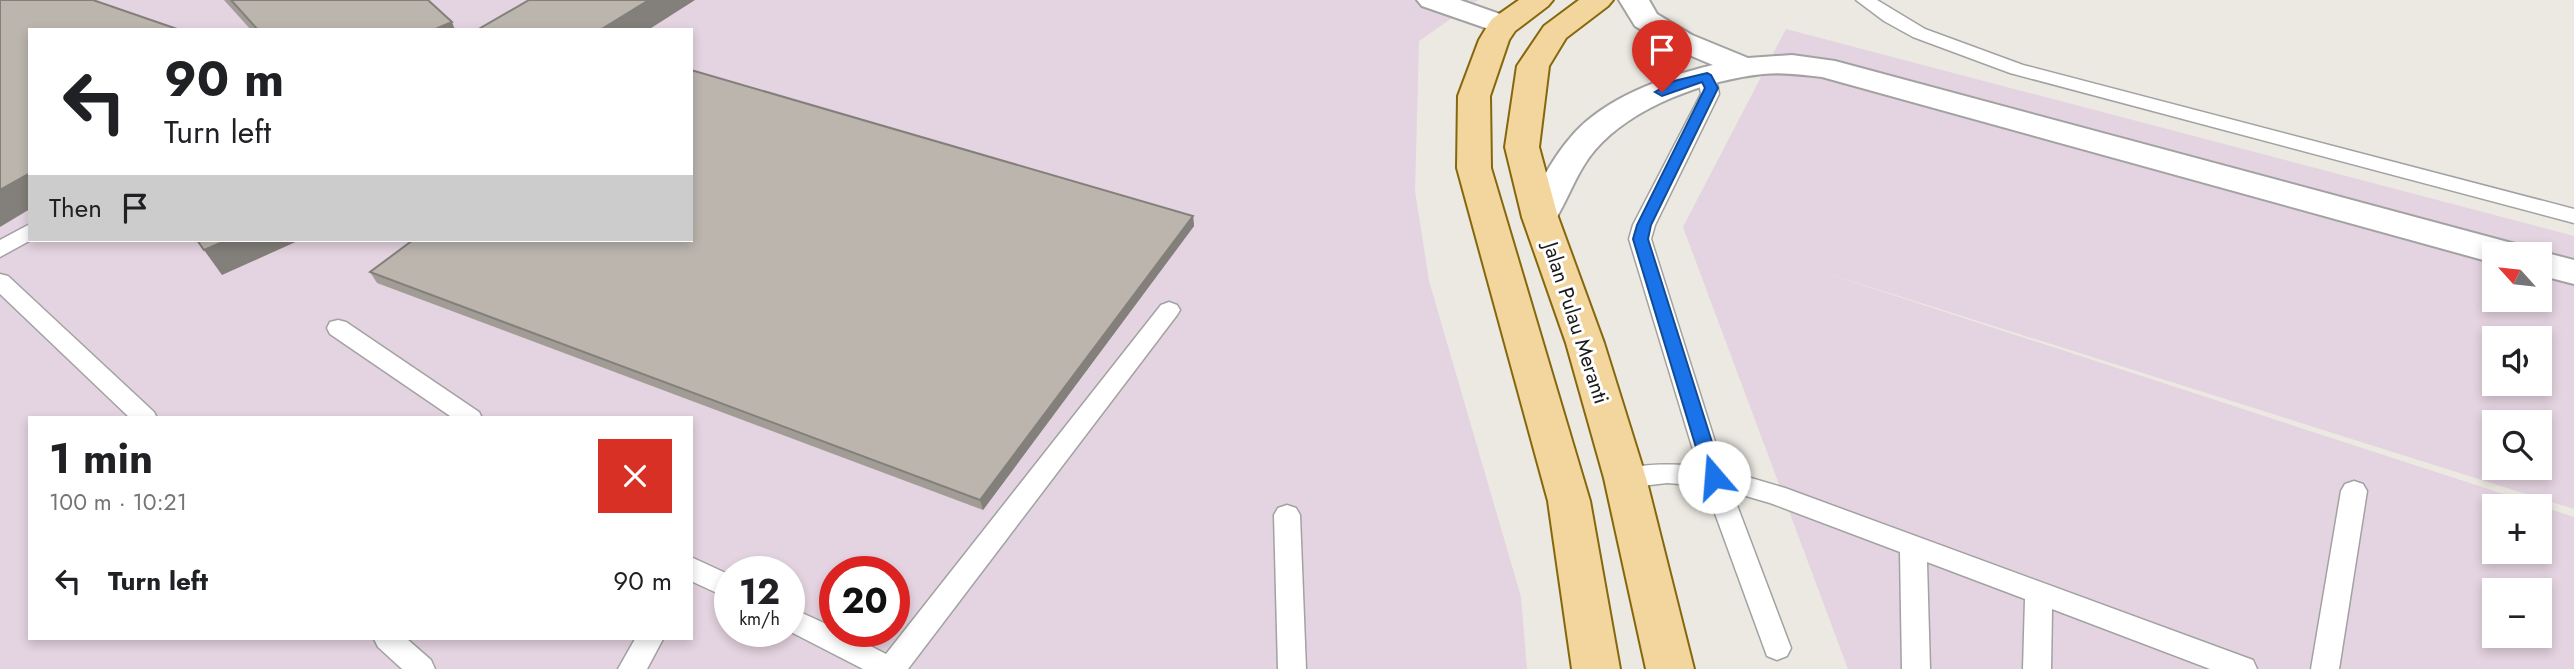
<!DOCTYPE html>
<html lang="en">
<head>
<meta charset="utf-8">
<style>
  :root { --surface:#fff; --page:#f2f2f2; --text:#202124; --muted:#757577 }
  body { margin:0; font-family:Jost,sans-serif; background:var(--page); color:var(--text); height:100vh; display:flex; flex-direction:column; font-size:26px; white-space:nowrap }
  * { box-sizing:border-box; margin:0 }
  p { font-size:23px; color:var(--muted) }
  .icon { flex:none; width:38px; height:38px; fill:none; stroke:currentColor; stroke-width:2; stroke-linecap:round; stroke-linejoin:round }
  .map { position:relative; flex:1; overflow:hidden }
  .side { position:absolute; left:28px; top:416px; width:665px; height:224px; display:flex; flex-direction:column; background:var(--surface); border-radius:0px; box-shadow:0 4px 10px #0003 }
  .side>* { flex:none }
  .top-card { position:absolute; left:28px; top:28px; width:665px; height:214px; border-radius:0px; box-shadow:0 4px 10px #0003; background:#fff; color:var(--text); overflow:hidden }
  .needle { width:46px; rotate:297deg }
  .buttons { position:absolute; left:2482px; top:242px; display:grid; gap:14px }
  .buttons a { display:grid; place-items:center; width:70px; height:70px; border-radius:0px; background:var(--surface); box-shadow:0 4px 10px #0003; font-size:35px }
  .speed { position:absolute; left:714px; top:556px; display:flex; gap:14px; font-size:35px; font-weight:700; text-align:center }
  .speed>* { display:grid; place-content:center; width:91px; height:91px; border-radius:50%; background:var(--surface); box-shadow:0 4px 10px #0003; line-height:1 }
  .speed small { font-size:18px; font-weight:400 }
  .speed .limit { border:10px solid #d22; background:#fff; color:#111 }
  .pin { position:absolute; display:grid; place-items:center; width:60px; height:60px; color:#fff; margin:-72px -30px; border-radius:50% 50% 50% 0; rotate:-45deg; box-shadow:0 0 7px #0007 }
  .pin .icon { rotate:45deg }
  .me { position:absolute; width:77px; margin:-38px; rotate:342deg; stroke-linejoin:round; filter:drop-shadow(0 0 5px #0008) }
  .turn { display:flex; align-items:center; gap:24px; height:147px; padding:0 21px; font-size:32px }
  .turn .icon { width:91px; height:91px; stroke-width:2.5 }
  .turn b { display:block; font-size:49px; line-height:60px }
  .then { display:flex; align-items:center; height:66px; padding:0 21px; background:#0003; gap:14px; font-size:26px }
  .round { display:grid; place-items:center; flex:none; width:74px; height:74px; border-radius:0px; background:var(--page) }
  .summary { display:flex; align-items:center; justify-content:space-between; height:119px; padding:0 21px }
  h1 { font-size:42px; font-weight:700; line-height:52px }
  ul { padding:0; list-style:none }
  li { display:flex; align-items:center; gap:21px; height:91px; padding:0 21px }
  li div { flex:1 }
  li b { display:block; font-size:26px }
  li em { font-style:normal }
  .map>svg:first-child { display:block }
</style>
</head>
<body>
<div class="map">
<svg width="2574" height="669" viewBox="0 0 2574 669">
  <rect width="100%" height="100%" fill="#ebe9e1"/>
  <g fill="#e4d3e0" fill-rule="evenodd">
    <path d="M0,0H1478L1419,41L1415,191L1429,281L1521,597L1527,669H0ZM30,30H691V240H30ZM30,418H691V639H30ZM730,572H789V632H730ZM835,572H894V632H835Z"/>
    <path d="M1786,29L2574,236V509L1810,268L2574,517V669H1848L1683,227ZM2494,254H2539V299H2494ZM2494,338H2539V383H2494ZM2494,422H2539V467H2494ZM2494,506H2539V551H2494ZM2494,590H2539V635H2494Z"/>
  </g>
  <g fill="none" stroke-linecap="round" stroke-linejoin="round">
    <defs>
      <g id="service">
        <path d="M1856,0H1877L1925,29L2023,65L2574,209V223L2010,73L1913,37L1884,21Z"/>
        <path d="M1707,71L1716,77L1719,94L1655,225L1651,239L1724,470L1785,488L2253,660L2257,669H2210L2052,609L2051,669H2023L2025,599L1927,562L1930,669H1902L1900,552L1770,503L1732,492L1791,648L1787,656L1777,660L1767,656L1705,486L1667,483L1625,488L1616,485L1612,478L1616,471C1643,463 1671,464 1698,466L1629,239L1633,225L1701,94L1698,77Z"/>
        <path d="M30,224L31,240L0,257V240Z"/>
        <path d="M0,274L8,276L154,412L157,418H130L0,294Z"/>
        <path d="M1169,302L1177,305L1180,310L1177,315L908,669H863L789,631V607L835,628V632H843L886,654L1161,305Z"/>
        <path d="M338,320L346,322L479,412L482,418H453L330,334L327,328L330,322Z"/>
        <path d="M2354,481L2363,484L2367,491L2339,669H2311L2341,491L2345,484Z"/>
        <path d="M1287,505L1296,508L1300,515L1306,669H1278L1274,515L1278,508Z"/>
        <path d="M691,557L730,575V599L691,581Z"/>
        <path d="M374,639H407L431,660L435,669H402L378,647Z"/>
        <path d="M635,639H663L647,669H618Z"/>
      </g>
      <g id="minor">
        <path d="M1417,0H1460L1514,19L1518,25L1514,31L1503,34L1422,6Z"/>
        <path d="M1619,0H1649L1657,14L1692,35L1748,58L1792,55L1835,61L2519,245L2524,254H2494V263L1822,77C1802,75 1783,72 1763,74C1706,80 1633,106 1595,150C1576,172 1568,201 1552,225L1540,228L1528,225L1522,217C1537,190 1550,161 1570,138C1603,98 1663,77 1713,65L1670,47L1635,26Z"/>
        <path d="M2539,251L2574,260V284L2539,275V254H2528Z"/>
      </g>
      <g id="primary">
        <path d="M1519,0H1553L1548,6L1515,31L1509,40L1490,96L1491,168L1590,501L1620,669H1572L1548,501L1457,168L1458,96L1479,40L1488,25L1492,19Z"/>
        <path d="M1579,0H1613L1608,6L1566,38L1549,66L1539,147L1558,217L1604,343L1646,478L1694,669H1646L1604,478L1566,343L1522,217L1505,147L1517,66L1544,26Z"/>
      </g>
    </defs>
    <use href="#service" stroke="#a2a2a2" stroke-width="3"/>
    <use href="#minor" stroke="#a2a2a2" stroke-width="4"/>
    <use href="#primary" stroke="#85670c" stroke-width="4"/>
    <use href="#service" fill="#fff" fill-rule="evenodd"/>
    <use href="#minor" fill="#fff" fill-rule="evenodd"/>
    <use href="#primary" fill="#f3d59e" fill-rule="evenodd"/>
  </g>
  <g fill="#a19c96">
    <path d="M224,0H428L455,30H251Z"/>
    <path d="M1193,216L1194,226L983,510L377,283L370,272Z"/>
  </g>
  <g fill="#837f7a">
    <path d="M649,0H695L648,30H600Z"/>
    <path d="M452,22L455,30H433Z"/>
    <path d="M30,173V209L0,227V190Z"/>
    <path d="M1193,216L1194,226L983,510L980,500Z"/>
    <path d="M227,240H300L222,275L204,250Z"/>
  </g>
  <g fill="#bbb5ae" stroke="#837f7a" stroke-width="2">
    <path d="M0,0H93L180,30H30V173L0,190Z"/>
    <path d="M231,0H428L452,22L433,30H258Z"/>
    <path d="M529,0H649L600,30H477Z"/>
    <path d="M691,70L1193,216L980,500L370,272L413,240H691Z"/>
    <path d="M197,240H227L204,250Z"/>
  </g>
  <path fill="#1a73e8" stroke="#114b97" stroke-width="2" d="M1707,73L1711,75L1718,88L1651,225L1648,239L1723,477L1720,482H1708L1705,477L1633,239L1637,225L1705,88L1702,82L1662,96L1655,92L1674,81Z"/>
  <g text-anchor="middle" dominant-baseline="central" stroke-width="6" stroke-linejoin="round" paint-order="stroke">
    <g font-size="21" fill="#1b1b1b" stroke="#fff">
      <text transform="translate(1576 323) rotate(72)">Jalan Pulau Meranti</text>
    </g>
  </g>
</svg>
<div class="buttons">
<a><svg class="needle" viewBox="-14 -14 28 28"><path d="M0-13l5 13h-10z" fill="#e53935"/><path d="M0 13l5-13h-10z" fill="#757577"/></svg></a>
<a><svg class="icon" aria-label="sound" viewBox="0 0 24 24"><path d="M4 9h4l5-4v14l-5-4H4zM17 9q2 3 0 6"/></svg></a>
<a><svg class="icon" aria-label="search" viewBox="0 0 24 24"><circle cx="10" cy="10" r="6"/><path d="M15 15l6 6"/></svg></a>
<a>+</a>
<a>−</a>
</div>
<div class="speed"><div>12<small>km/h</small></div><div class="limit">20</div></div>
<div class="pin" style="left:1662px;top:92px;background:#d93025"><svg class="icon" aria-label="arrive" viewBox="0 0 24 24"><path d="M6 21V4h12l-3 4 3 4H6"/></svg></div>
<svg class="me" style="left:1714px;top:477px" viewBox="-20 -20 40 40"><circle r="19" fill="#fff"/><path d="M0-13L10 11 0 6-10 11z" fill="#1a73e8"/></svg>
<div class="top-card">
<div class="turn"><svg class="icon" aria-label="left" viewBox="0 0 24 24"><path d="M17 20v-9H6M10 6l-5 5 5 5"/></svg><div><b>90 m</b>Turn left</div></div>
<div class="then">Then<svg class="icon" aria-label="arrive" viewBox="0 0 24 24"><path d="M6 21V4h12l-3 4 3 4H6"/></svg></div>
</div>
<section class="side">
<div class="summary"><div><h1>1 min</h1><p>100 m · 10:21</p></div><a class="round" style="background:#d93025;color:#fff"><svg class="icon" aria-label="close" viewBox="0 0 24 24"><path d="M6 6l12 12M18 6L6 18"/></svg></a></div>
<ul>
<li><svg class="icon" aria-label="left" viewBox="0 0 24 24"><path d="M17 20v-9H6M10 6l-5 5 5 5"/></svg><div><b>Turn left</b></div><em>90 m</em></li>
</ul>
</section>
</div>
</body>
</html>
